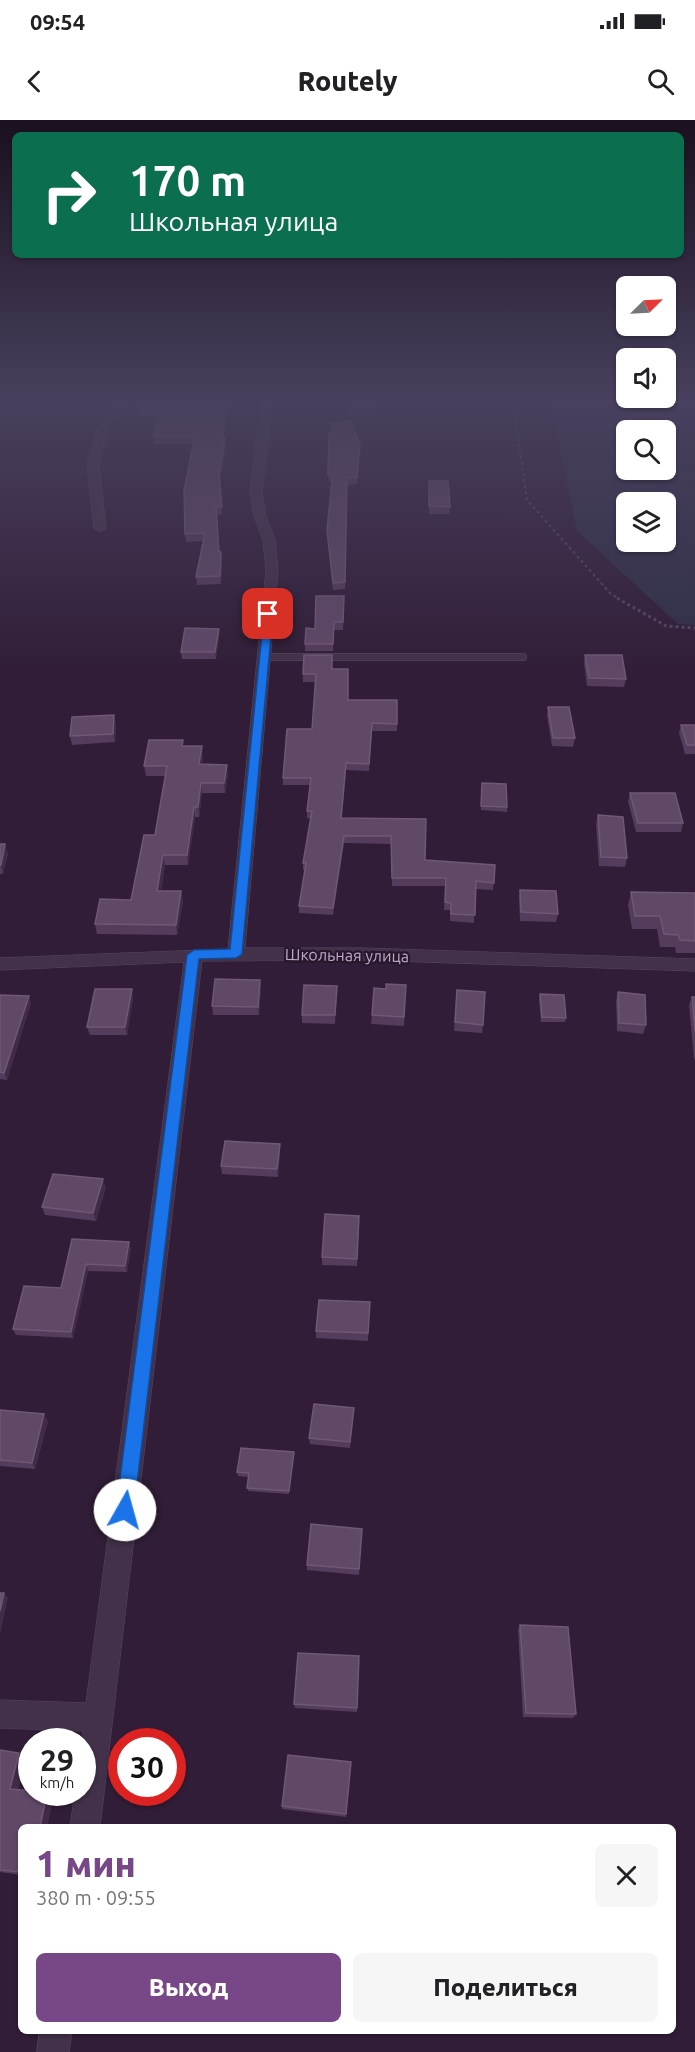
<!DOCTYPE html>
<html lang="ru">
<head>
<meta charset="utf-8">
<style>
  :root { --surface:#fff; --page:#f6f6f6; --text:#202124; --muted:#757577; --accent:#774787 }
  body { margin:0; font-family:Ubuntu,sans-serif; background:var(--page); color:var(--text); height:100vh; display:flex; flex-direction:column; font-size:22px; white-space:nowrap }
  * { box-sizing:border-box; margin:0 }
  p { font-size:20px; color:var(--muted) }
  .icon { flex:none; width:33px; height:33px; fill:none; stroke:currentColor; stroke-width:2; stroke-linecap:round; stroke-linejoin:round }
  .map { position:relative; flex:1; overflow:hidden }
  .drawer { position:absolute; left:18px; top:1704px; width:658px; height:210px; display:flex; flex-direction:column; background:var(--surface); border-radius:9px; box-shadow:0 2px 4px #0004 }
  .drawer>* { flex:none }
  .hud { position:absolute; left:12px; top:12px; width:672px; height:126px; border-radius:9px; box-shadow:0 2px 4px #0004; background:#0b6e4f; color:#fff; overflow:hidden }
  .needle { width:39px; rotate:66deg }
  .controls { position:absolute; left:616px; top:156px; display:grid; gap:12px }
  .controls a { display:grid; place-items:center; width:60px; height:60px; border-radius:9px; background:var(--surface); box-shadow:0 2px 4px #0004; font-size:30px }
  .speed { position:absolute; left:18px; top:1608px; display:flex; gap:12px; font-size:30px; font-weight:700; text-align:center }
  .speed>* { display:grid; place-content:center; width:78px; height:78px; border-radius:50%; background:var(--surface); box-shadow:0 2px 4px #0004; line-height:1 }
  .speed small { font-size:15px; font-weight:400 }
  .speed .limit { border:9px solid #d22; background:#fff; color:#111 }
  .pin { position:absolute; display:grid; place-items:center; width:51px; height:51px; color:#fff; margin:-26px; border-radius:12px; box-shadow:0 3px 9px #0006 }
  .me { position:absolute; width:66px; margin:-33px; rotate:7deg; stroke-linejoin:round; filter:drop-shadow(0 0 4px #0008) }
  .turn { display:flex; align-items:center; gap:21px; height:126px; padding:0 18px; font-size:27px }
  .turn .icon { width:78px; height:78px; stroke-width:2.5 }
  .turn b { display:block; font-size:42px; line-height:51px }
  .round { display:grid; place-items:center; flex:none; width:63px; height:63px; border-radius:9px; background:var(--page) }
  .summary { display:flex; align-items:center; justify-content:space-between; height:102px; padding:0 18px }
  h1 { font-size:36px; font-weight:800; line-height:45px; color:var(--accent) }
  .action { display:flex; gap:12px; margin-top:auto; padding:12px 18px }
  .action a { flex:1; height:69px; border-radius:9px; background:var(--accent); color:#fff; font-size:24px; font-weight:800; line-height:69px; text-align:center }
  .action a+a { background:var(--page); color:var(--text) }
  .status { display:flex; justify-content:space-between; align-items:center; height:42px; padding:0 30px; background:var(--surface); direction:ltr }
  .status svg { height:16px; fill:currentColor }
  header { display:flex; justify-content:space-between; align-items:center; height:78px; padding:0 18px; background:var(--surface); font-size:27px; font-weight:800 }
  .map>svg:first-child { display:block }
</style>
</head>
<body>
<div class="status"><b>09:54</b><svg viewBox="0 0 49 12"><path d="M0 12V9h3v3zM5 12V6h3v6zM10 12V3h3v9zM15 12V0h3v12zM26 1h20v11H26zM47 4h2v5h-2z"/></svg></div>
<header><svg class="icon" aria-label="back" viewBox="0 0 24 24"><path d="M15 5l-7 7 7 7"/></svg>Routely<svg class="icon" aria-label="search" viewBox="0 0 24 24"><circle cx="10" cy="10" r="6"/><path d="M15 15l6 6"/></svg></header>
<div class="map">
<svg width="695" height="1932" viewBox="0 0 695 1932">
  <rect width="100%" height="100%" fill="#311d37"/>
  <path fill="#302f47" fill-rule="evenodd" d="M551,282H695V505L678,504L577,411ZM627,310H666V350H627ZM627,382H666V422H627Z"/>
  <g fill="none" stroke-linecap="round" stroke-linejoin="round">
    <defs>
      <path id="service" d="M264,537H523"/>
      <g id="minor">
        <path d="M118,282H129L109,304L99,345L106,408L100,412L94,408L87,345L99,303Z"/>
        <path d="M262,282H272L262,372L266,396L275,420L278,450L245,828H363L695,839V851L363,840L202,841L100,1707H70L75,1672H82L83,1611L0,1608V1580L86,1583L184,842L0,850V838L228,829L266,450L263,420L254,396L250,372Z"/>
        <path d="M40,1911H72L69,1932H37Z"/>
      </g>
    </defs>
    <use href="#service" stroke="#5b4860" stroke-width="8"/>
    <use href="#minor" stroke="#5b4860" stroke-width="1"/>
    <path stroke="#504861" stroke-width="2" stroke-dasharray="3 3" stroke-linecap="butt" d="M513,282L527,380L611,474L620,479"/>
    <path stroke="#504861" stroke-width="3" stroke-dasharray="3 3" stroke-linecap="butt" d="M617,478L666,506L695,508"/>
    <use href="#service" stroke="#423148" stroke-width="7"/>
    <use href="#minor" fill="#423148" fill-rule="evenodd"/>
  </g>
  <g fill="#543c5c">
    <path d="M230,282L224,318L226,326L220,362L222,394L217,395L219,432H221L222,440L221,464L197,465L196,457L203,421L186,422L185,414L193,324H154L153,316L158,297H138L137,289Z"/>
    <rect x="348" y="282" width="21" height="13"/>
    <path d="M330,303L360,326L357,364L347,365L345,469L333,470L327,416L331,361H328L329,313H332Z"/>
    <path d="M429,361L450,387L449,394H429Z"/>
    <path d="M344,476L343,510H334L333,531H305V524Z"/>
    <path d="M219,516L216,539H182L181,532Z"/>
    <path d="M585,535L626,559L624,567L587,566L584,543Z"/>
    <path d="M332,549L348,580L397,604V611H372L369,651L346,650L342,698L426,699L425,740L495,745L493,770L475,769L474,803L450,801V790H444L445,766H392L391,724L344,723L333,795L299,793V786L305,750H303V743L311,699L307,698V691L310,665H283V658L312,609L315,562H303V554Z"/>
    <path d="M548,587L575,618L573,627L552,626L547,596Z"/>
    <path d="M116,603L115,622L72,625L70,616Z"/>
    <path d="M681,605H695V634H685L679,613Z"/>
    <path d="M183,620V626L203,636L202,644L228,654L225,673H202L199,697H195L188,745H165L161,771H181L183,781L177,815L97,814L95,804L131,780L155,715L165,656H146L144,646Z"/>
    <path d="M481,667L507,687V692L481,690Z"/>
    <path d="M630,673L683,703L681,712H636L628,681Z"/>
    <path d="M598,695L627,738L625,747L599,746L596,704Z"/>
    <path d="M0,724L8,733L3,754H0Z"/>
    <path d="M520,770L558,794L556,802L520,801L519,779Z"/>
    <path d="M631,772L695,773V833H676L675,827H660L657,809H632L628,785Z"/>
    <path d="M260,860L261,868L259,895H213L212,886Z"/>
    <path d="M406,865L404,906L371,904L372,895L386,869Z"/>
    <path d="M337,866L335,904L302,903V895Z"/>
    <path d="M618,872L646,905L643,914L617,911L616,881Z"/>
    <path d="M540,874L566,898L565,902H541L539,879Z"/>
    <path d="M0,875L31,883L7,960L0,959Z"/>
    <path d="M692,877H695V940L694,939L689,885Z"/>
    <path d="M133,878L127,915H90L87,907Z"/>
    <path d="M456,878L483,905L482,913L454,911Z"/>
    <path d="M280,1032L278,1057L222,1054L221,1046Z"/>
    <path d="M106,1067L96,1101L45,1095L42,1087Z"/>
    <path d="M359,1096L357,1146L322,1145V1137Z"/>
    <path d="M72,1119L131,1128L127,1152L88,1151L73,1218L16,1215L13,1209L61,1168Z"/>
    <path d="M370,1182L368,1221L316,1218V1211Z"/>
    <path d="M354,1288L350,1328L310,1324L309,1318Z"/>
    <path d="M0,1290L48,1301L35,1349L0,1346Z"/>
    <path d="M294,1332L289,1374L248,1371V1357L238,1356L237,1352Z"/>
    <path d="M362,1409L359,1455L307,1450V1445Z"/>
    <path d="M520,1505L576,1594L573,1598L523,1597L518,1510Z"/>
    <path d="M359,1536L357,1592L295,1588L294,1584Z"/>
    <path d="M0,1630L19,1633L26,1638L18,1670L53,1678L47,1707H21V1755L0,1752Z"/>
    <path d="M351,1642L346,1697L282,1689V1686Z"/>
  </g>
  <g fill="#412b48">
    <path d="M228,282H230L223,326L222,318Z"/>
    <path d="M225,318L226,326L220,362L222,394L219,354Z"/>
    <path d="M221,432L222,440L221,464L220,456Z"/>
    <path d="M219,509V516L216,539L215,532Z"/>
    <path d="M114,595L116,603L115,622L113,614Z"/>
    <path d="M202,626L203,636L201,654L199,644Z"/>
    <path d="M346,643V650L341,706V698Z"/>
    <path d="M227,645L228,654L225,673L224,663Z"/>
    <path d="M201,663L202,673L199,697L198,687Z"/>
    <path d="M194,687L195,697L188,745L187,735Z"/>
    <path d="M344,716V723L333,795V788Z"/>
    <path d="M5,724L8,733L3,754L1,745Z"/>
    <path d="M163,735L165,745L159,781L157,771Z"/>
    <path d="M181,771L183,781L177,815L176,805Z"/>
    <path d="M260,860L261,868L259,895L258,887Z"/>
    <path d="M132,869L133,878L127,915L125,907Z"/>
    <path d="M29,876L31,883L7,960L4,953Z"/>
    <path d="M280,1024V1032L278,1057L277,1049Z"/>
    <path d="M103,1059L106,1067L96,1101L93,1093Z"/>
    <path d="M129,1122L131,1128L127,1152L125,1146Z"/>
    <path d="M86,1144L88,1151L73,1218L71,1212Z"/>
    <path d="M44,1294L48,1301L35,1349L32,1343Z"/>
    <path d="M4,1473L8,1478L0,1515V1491Z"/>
    <path d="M19,1633L26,1638L17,1673L10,1669Z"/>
    <path d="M47,1673L53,1678L47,1707H40Z"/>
  </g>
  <g fill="#604867" stroke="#6f5776" stroke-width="1.5">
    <path d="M140,282H228L222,318H225L219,354L222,387H216L219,432H221L220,456L196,457L205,413L185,414L184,370L195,316H153L160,290L137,289Z"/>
    <rect x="348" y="282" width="21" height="6"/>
    <path d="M352,301L360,326L357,357L347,358L345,462L333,463L327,410L332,360L331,354H328L329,313H333L330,303Z"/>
    <path d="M429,361H448L450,387L429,386Z"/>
    <path d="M316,476H344L343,502H334L333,524H305L306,508L315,509Z"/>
    <path d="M185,508L219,509L215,532H181Z"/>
    <path d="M304,535H332V549H348V580H397V604L372,603L369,644L346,643L341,698L426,699L425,740L495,745L494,763L476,761L475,795L451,794V783L445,782L446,758H392L391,716H344L333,788L299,786L306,743H303L312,691H307L311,658H283L287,609H312L316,554H303Z"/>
    <path d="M585,535H622L626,559L589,558Z"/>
    <path d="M548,587H569L575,618H553Z"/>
    <path d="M114,595L113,614L70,616L72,597Z"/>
    <path d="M681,605H695V625H687Z"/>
    <path d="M149,620H183L182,626H202L199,644L227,645L224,663H201L198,687H194L187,735H163L157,771H181L176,805L95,804L100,779L131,780L144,715H155L167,646H144Z"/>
    <path d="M482,663L506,664L507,687L481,686Z"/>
    <path d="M630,673H675L683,703H638Z"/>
    <path d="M598,695L623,697L627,738L601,737Z"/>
    <path d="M0,724H5L1,745H0Z"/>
    <path d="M520,770L556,771L558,794L521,792Z"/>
    <path d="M631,772L695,773V821L680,820L678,815L664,814L660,796H635Z"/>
    <path d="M215,859L260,860L258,887L212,886Z"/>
    <path d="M386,864L406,865L404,897L372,895L374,868L386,869Z"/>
    <path d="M304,865L337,866L335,895H302Z"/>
    <path d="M95,869H132L125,907H87Z"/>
    <path d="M457,870L485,872L483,905L455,902Z"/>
    <path d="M618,872L645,875L646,905L619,903Z"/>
    <path d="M540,874L564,875L566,898L542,897Z"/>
    <path d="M0,875L29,876L4,953L0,952Z"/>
    <path d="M692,877H695V911Z"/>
    <path d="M225,1021L280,1024L277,1049L221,1046Z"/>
    <path d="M53,1054L103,1059L93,1093L42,1087Z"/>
    <path d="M325,1094L359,1096L357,1139L322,1137Z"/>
    <path d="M72,1119L129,1122L125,1146L86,1144L71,1212L13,1209L24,1166L61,1168Z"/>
    <path d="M319,1180L370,1182L368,1213L316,1211Z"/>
    <path d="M314,1284L354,1288L350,1322L309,1318Z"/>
    <path d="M0,1290L44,1294L32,1343L0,1340Z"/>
    <path d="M241,1328L294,1332L289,1371L247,1368L249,1353L237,1352Z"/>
    <path d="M311,1404L362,1409L359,1449L307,1445Z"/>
    <path d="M0,1473H4L0,1491Z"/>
    <path d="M520,1505L568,1507L576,1594L526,1593Z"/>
    <path d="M298,1533L359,1536L357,1588L294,1584Z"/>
    <path d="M0,1630L19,1633L10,1669L32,1671V1672L47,1673L40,1707H21V1752L0,1750Z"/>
    <path d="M288,1635L351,1642L346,1694L282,1686Z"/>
  </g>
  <linearGradient id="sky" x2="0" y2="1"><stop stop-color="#1b101e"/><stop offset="0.51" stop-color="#48405e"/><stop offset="1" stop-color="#48405e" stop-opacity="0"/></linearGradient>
  <rect width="695" height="553" fill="url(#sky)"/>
  <path fill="#1a73e8" stroke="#114b97" stroke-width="1.5" d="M268,491L273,494L242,834L236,838L199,839L134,1390L132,1396L125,1399L119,1396L116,1390L187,835L194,830L230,829L264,494Z"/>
  <g text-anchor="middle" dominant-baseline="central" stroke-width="4.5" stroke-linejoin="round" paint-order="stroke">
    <g font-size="16" fill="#c0aac5" stroke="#27172c">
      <text transform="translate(347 835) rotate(1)">Школьная улица</text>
    </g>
  </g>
</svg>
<div class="controls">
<a><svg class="needle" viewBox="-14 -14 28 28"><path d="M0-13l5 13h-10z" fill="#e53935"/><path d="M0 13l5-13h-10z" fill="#757577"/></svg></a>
<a><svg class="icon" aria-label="sound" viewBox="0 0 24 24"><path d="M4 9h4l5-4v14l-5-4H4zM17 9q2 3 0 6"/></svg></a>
<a><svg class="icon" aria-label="search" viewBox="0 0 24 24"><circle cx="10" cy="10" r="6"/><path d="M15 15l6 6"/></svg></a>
<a><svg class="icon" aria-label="layers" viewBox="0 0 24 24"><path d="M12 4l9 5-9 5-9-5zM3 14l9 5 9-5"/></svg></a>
</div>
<div class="speed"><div>29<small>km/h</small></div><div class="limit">30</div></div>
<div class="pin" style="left:268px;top:494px;background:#d93025"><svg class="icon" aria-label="arrive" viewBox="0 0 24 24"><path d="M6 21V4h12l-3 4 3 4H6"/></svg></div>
<svg class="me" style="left:125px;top:1390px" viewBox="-20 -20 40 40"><circle r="19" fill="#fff"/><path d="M0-13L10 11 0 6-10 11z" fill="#1a73e8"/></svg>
<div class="hud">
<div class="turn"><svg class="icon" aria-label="right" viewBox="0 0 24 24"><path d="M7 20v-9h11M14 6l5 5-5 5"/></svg><div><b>170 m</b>Школьная улица</div></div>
</div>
<section class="drawer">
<div class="summary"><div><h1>1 мин</h1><p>380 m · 09:55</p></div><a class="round"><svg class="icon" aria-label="close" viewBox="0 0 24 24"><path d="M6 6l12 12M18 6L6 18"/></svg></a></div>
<div class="action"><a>Выход</a><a>Поделиться</a></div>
</section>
</div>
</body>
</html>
